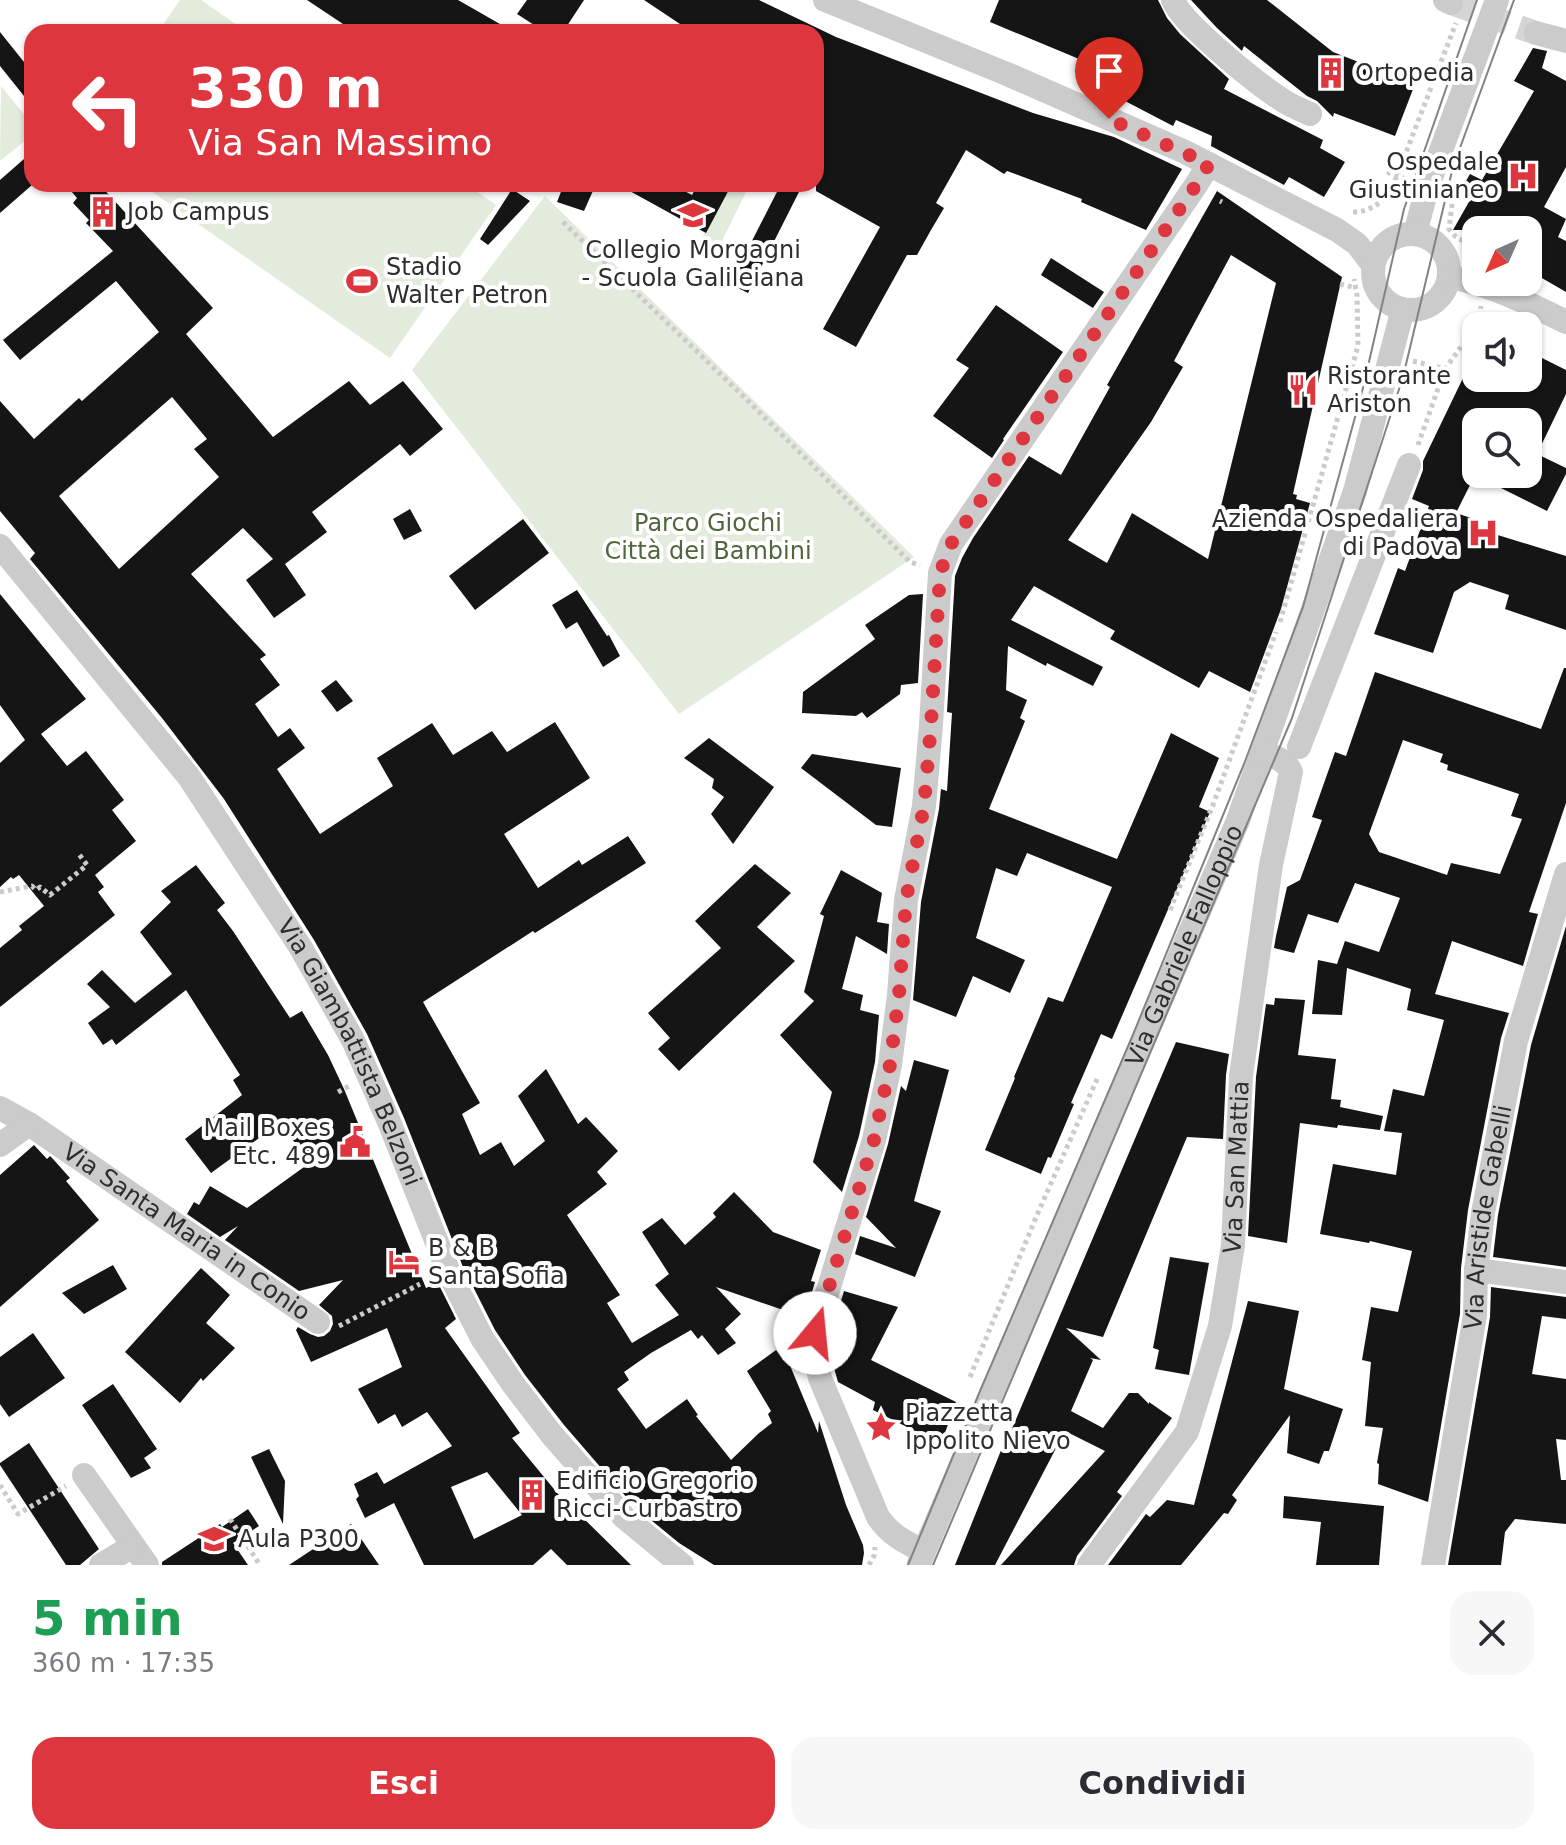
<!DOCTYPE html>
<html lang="it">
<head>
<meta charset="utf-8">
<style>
  :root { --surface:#fff; --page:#f7f7f7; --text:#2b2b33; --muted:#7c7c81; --accent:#de363f }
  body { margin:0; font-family:"DejaVu Sans",sans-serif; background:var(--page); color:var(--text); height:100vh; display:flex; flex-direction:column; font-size:30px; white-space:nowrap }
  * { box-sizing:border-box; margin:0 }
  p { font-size:26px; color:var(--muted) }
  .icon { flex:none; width:44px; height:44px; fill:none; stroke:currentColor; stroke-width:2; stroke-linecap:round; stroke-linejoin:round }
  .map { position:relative; height:1565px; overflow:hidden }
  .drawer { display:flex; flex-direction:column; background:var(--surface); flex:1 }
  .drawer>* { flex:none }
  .banner { position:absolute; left:24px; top:24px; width:800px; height:168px; border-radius:24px; box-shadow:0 2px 6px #0004; background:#de363f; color:#fff; overflow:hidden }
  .needle { width:52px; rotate:225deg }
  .buttons { position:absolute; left:1462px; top:216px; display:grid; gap:16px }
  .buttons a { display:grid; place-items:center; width:80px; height:80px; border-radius:16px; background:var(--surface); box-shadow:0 2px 6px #0004; font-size:40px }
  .pin { position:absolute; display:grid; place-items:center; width:68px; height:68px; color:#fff; margin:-82px -34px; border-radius:50% 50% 50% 0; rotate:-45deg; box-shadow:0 0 8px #0007 }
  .pin .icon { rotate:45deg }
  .me { position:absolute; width:88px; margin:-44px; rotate:17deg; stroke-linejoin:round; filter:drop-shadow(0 0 6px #0008) }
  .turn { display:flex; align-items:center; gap:28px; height:168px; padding:0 32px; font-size:36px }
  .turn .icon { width:104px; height:104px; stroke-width:2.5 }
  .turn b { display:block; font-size:56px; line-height:68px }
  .round { display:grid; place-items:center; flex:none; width:84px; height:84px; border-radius:24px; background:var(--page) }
  .head { display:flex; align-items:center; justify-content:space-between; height:136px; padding:0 32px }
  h1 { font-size:48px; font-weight:600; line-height:60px; color:#1e9e55 }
  .action { display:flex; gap:16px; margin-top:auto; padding:16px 32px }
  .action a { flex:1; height:92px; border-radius:24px; background:var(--accent); color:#fff; font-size:32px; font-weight:600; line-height:92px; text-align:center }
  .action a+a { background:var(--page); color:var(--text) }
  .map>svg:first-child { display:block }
</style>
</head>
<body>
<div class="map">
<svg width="1566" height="1565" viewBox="0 0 1566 1565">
  <rect width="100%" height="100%" fill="#fff"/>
  <g fill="#e3ebdc">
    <path d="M180,0H201L247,32H158Z"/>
    <path d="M1,86L32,124V135L0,161Z"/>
    <path d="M141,184H466L496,205L390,358Z"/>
    <path d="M732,184H750L717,251L700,241Z"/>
    <path d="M545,196L914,557L679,714L412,370Z"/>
  </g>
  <g fill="#151515" fill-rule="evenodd">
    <path d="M307,0H458L514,32H355Z"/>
    <path d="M527,0H584L563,32H545L517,14Z"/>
    <path d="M644,0H759L836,37L1033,113L1114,137L1182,169L1146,230L1081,202L1082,199L1007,171L1004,174L966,150L936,203L944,208L931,230L917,255H907L856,347L823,329L880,227L816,191V32H675L680,24Z"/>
    <path d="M999,0H1158L1167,18L1180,34L1229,79L1224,89L1323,140L1320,148L1345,162L1324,197L1289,177L1284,185L1211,146L1212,136L1176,120L1173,126L1125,101L1132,81L990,22Z"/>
    <path d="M1191,0H1267L1333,52L1415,84L1395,136L1334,113L1333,117L1317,101L1307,96L1244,46L1242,51L1217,28Z"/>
    <path d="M0,32L32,72V106L0,66Z"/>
    <path d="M1533,48L1547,51L1542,68L1566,81V167L1544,207L1566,219L1558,237L1566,241V292L1528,270V230H1453L1470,200L1459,193L1470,174L1482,180L1534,91L1514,81Z"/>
    <path d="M32,152V185L0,213V180Z"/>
    <path d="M65,184H99L213,308L186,334L273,437L349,381L370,405L403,381L443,429L410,456L400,444L312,512L327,532L285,564L306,595L274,618L246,580L273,559L243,528L191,574L266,655L260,659L280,685L255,704L278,737L290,728L305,748L277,769L320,834L393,786L377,758L432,723L453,755L492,731L507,752L555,722L590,778L504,834L538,888L579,860L582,865L628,836L646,863L535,933L533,931L423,1002L480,1103L462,1114L480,1155L501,1142L514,1166L545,1141L518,1096L546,1069L578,1124L586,1117L618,1151L597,1172L607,1184L567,1215L620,1295L607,1303L632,1343L679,1315L655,1285L669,1274L642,1232L662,1218L685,1245L716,1217L713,1213L734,1192L773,1232L821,1250L811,1281L815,1282L805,1315L789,1312L716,1287L741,1314L725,1329L736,1343L718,1355L702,1335L698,1339L691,1330L651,1353L624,1372L629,1380L617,1389L646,1429L687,1399L698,1415L696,1416L731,1460L759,1433L772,1423L768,1414L771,1411L747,1371L776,1350L789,1363L818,1433L819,1421L846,1505L863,1545L864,1553L862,1565H714L679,1543L634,1506L564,1425L525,1375L495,1330L463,1267L404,1118L367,1034L314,940L224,799L162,718L30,559L35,553L0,511V401L34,439L79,398L82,401L159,332L116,281L20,360L3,340L113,251L86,223L89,220L73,203L77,198ZM172,397L207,439L194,449L219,477L119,569L59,496Z"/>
    <path d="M564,184H596L584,211L557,202Z"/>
    <path d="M617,184H671L692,195L698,184H732L706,233Z"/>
    <path d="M781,184H803L748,293L730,284Z"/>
    <path d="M512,189L530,201L488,245L480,239Z"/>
    <path d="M1217,191L1342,277L1293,494L1297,495L1296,499L1310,503L1281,609L1250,692L1209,671L1199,688L1110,639L1115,631L1034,586L1011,620L1103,667L1093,686L1047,663L1046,666L1008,646L1006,690L1027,700L1020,718L1025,721L989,809L1117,859L1171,733L1219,758L1199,807L1210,812L1192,854L1112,1039L1101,1034L1071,1103L1074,1104L1051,1158L1048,1157L1041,1174L985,1150L1015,1078L1014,1077L1048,997L1063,1002L1112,887L1027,853L1017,876L996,868L976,938L1025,960L1010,993L973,976L956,1017L913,1000L921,902L939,809L941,789L947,791L952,713L947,712L955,576L962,558L973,538L1029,456L1061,475L1110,387L1107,385ZM1231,255L1276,283L1208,559L1132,513L1107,563L1068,540L1151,422L1183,367L1174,361Z"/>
    <path d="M1051,258L1104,292L1093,308L1041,275Z"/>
    <path d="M996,305L1063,352L1003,439L1004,440L992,458L933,416L969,368L956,360Z"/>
    <path d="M1528,351L1566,370V394L1537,454L1566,468V474L1547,511L1475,475L1456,513L1477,520L1475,528L1566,556V630L1505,609L1509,595L1470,582L1454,592L1433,653L1374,634L1398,568L1405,571L1429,506L1412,499L1423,470V461L1463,378H1528ZM1476,422H1528V474H1476Z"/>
    <path d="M410,509L422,531L404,540L393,519Z"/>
    <path d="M523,519L549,553L475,610L449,576Z"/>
    <path d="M577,590L607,636L609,635L620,656L603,667L577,622L566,629L552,605Z"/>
    <path d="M0,594L86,699L41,734L67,766L86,751L124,800L112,810L136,841L95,875L104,887L98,892L115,915L0,1007V948L22,930L19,926L44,906L19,875L13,879L11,877L0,887V763L25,740L0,705Z"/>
    <path d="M923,594L918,683L901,685L900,694L867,718L862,712L856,716L802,713L803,692L875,639L865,625L909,595Z"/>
    <path d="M1564,668H1566V803L1529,912L1538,914L1523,966L1452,941L1435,994L1509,1013L1501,1038L1468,1210L1461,1268L1460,1314L1428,1502L1378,1484L1379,1464L1377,1463L1383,1428L1365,1426L1371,1362L1362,1360L1371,1307L1398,1312L1412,1251L1370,1241L1369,1243L1320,1234L1333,1164L1396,1175L1402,1133L1384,1131L1393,1089L1424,1096L1444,1020L1407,1010L1411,989L1347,968L1342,1015L1312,1014L1318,960L1337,964L1345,941L1379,952L1400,898L1355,883L1338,923L1308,914L1294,953L1274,948L1276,936L1287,887L1300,880L1322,820L1312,817L1335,752L1346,756L1375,672L1541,729ZM1403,740L1443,754L1440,762L1448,765L1447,770L1519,794L1511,816L1522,819L1500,874L1451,863L1447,875L1379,852L1369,834Z"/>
    <path d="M336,680L353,701L337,712L321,691Z"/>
    <path d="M709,738L774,787L733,844L711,814L724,797L712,788L714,779L684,758Z"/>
    <path d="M812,754L901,768L892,827L876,825L801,768Z"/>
    <path d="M755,864L791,893L757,927L795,961L679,1071L658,1049L670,1038L648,1013L721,948L695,921Z"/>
    <path d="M196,865L225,903L217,910L233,931L290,1018L302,1011L328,1055L344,1089L426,1288L438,1283L456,1319L445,1328L520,1433L512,1438L572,1511L574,1509L631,1565H567L551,1549L533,1565H424L394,1503L365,1518L356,1499L359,1496L354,1484L377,1472L384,1484L452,1446L427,1412L402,1427L395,1414L378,1424L358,1389L402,1367L387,1328L311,1362L296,1330L298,1327L310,1334L318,1337L324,1336L330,1331L333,1324L332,1316L319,1305L343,1280L299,1291L225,1240L238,1226L220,1237L187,1214L194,1202L199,1205L210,1186L247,1208L304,1167L298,1159L303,1155L281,1122L211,1173L185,1139L242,1095L233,1080L240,1075L186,990L116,1045L112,1039L103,1045L88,1023L110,1007L87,984L102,970L135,1003L172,974L140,932L171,902L161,891ZM487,1472L522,1515L474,1539L451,1487Z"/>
    <path d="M841,870L882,893L877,922L889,924L887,954L856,936L842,989L863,995L860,1010L879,1015L875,1062L859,1136L842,1192L813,1162L832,1092L780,1035L814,1001L804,992L824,916L820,914Z"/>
    <path d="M1566,926V1267L1493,1257L1498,1215L1531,1045Z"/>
    <path d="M1275,998L1305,1000L1298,1055L1336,1059L1331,1099L1341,1100L1340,1107L1383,1116L1380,1130L1338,1125L1337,1128L1300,1123L1287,1243L1248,1236L1256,1077L1266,1004L1274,1005Z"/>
    <path d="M1176,1042L1229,1054L1226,1075L1223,1139L1187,1137L1103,1337L1066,1328L1101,1360L1090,1358L1093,1360L1071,1411L1103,1428L1129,1393H1138L1149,1404V1402L1172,1418L1117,1492L1122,1496L1077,1556L1074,1565H1001L1105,1451L1065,1431L995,1565H955L1006,1438H1008Z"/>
    <path d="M914,1060L949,1070L914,1201L941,1211L915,1277L855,1254L860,1236L896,1248L866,1217L888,1144L901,1086L906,1091Z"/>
    <path d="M34,1145L47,1159L50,1156L53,1159L70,1178L66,1181L99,1220L0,1307V1175Z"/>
    <path d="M1170,1257L1209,1263L1189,1375L1155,1369L1159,1350L1153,1348Z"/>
    <path d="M113,1265L127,1289L84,1314L62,1293Z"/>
    <path d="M201,1268L230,1295L206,1323L235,1348L203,1381L201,1378L180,1403L125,1352Z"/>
    <path d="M1491,1287L1566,1297V1319L1542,1316L1532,1374L1566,1379V1440L1556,1439L1561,1480H1566V1524L1515,1519L1505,1532L1501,1565H1448L1490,1317Z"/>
    <path d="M844,1291L898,1307L871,1360L956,1402L941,1444L873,1410L875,1402L838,1382L830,1354V1337Z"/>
    <path d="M1248,1301L1299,1311L1284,1389L1343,1409L1329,1451H1324L1319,1464L1287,1453L1290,1415L1232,1495L1237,1500L1228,1514L1224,1513L1181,1565H1108L1146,1514L1150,1517L1167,1500L1194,1505Z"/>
    <path d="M33,1333L65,1378L9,1417L0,1404V1357Z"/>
    <path d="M113,1384L157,1449L144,1458L151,1468L131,1478L82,1405Z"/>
    <path d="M29,1443L99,1549L80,1565H66L0,1465V1463Z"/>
    <path d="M269,1449L285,1481L283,1524L251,1457Z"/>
    <path d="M1284,1496L1384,1506L1379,1565H1316L1321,1522L1283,1518Z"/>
    <path d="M248,1509L259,1526L233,1543L248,1565H162V1562L220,1524L222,1527Z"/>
    <path d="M351,1524L379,1565H289Z"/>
  </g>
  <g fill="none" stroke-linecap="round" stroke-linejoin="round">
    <path stroke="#d5d5d5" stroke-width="24" stroke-dasharray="24 12" stroke-linecap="butt" d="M1451,3L1536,33"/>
    <g stroke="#cbcbcb" stroke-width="5" stroke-dasharray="4 4" stroke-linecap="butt">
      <path d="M1387,172L1408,180"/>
      <path d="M1453,196L1449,229L1456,237L1476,248"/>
      <path d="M1220,201L1222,202"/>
      <path d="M1353,212C1369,212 1379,204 1390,194L1456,23"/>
      <path d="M563,222L742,395L910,562L920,565"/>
      <path d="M1340,284L1356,288"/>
      <path d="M1413,361L1445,369"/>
      <path d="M1418,445L1445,369L1479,322L1481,306"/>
      <path d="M1280,622L1358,346L1357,295L1354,279"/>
      <path d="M0,892L32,886L36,890L40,887L50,895L87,865L78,853"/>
      <path d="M1170,910L1213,805L1276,632"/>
      <path d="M338,1092L351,1085"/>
      <path d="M339,1326L420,1284"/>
      <path d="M970,1377L1037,1215L1098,1077"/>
      <path d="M0,1485L18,1514L66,1486"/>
      <path d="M230,1519L260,1565"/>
      <path d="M869,1565L874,1556L875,1547"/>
    </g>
    <g stroke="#cbcbcb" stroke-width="24">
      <path d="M825,0L1007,74L1185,152L1337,230L1357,244L1373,265"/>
      <path d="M1173,0C1182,24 1262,88 1287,103C1294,107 1302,110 1310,114"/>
      <path d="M1445,0L1451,3"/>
      <path d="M1536,33L1566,41"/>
      <path d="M1415,234L1427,188L1497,0"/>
      <circle cx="1411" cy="272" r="38"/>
      <path d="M1449,277C1492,285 1528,303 1566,322"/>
      <path id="s1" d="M0,546L189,777L301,948L353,1040L390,1124L449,1273L482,1338L513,1384L552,1435L624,1517L682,1565"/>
      <path d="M1299,747L1409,465"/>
      <path id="s2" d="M0,1108L29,1124L318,1322"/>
      <path d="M0,1145L29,1124"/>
      <path d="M1476,1270L1566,1282"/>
      <path d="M84,1475L147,1565"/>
      <path d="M923,1551C905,1542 890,1535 878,1517L820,1378L815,1356V1333L874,1140L890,1065L899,995L906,900L924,806L931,725L940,573L951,544L1196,185L1209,164"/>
      <path id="s3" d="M919,1563L1237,823L1355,491L1403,309"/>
      <path d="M101,1565L133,1546"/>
      <path id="s4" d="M1089,1565L1187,1432L1220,1326L1233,1245L1241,1076L1271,865L1291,772C1286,760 1275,757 1263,752"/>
      <path id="s5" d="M1433,1565L1475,1315L1476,1270L1483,1213L1516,1041L1566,874"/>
    </g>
    <g stroke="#838383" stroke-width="2">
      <path d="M908,1565L980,1391L1132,1037L1244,764L1303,607L1363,388L1404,209L1477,0"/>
      <path d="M933,1565L1292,718L1403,377L1453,167L1514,0"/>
    </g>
  </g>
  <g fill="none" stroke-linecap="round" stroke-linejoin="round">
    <path stroke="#de363f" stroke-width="14" stroke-dasharray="0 25.2" d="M815,1333L874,1140L890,1065L899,995L906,900L924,806L931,725L940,573L951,544L1196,185L1209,164L1109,119"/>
  </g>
  <defs>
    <symbol id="building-bare" viewBox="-9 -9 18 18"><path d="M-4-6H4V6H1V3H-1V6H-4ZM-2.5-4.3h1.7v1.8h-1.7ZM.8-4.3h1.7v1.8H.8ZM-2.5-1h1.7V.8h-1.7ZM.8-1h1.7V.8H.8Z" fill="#de363f" stroke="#fff" stroke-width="2.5" paint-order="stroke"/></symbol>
    <symbol id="hospital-bare" viewBox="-9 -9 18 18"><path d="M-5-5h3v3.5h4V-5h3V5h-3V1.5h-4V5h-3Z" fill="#de363f" stroke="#fff" stroke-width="2.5" paint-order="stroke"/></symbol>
    <symbol id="university-bare" viewBox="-9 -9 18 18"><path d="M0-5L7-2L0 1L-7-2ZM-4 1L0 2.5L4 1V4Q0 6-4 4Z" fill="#de363f" stroke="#fff" stroke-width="2.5" paint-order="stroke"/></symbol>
    <symbol id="stadium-bare" viewBox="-9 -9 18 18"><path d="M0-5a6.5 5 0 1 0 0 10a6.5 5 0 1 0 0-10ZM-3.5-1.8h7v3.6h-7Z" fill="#de363f" stroke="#fff" stroke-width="2.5" paint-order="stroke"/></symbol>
    <symbol id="restaurant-bare" viewBox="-9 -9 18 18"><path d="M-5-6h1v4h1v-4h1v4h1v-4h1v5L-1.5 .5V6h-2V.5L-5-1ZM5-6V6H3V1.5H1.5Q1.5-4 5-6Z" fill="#de363f" stroke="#fff" stroke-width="2.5" paint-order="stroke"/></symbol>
    <symbol id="civic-bare" viewBox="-9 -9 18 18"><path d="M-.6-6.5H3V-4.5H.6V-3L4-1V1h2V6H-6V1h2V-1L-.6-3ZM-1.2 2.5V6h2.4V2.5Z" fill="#de363f" stroke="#fff" stroke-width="2.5" paint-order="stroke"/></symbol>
    <symbol id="hotel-bare" viewBox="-9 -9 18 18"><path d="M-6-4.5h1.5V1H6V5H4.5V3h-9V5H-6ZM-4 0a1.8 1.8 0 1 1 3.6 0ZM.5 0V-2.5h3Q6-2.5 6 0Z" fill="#de363f" stroke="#fff" stroke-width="2.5" paint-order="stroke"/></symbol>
    <symbol id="sight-bare" viewBox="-9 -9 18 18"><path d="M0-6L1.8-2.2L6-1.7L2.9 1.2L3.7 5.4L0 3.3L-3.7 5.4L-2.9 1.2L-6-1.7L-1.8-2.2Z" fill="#de363f" stroke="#fff" stroke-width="2.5" paint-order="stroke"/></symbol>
  </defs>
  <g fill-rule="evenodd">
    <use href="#building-bare" x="1309" y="51" width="44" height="44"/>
    <use href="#hospital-bare" x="1501" y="154" width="44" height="44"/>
    <use href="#building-bare" x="81" y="190" width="44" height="44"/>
    <use href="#university-bare" x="671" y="193" width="44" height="44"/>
    <use href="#stadium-bare" x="340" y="259" width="44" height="44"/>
    <use href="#restaurant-bare" x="1281" y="368" width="44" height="44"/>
    <use href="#hospital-bare" x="1461" y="511" width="44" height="44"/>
    <use href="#civic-bare" x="333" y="1120" width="44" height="44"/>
    <use href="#hotel-bare" x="382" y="1240" width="44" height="44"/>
    <use href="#sight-bare" x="859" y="1405" width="44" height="44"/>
    <use href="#building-bare" x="510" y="1473" width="44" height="44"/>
    <use href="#university-bare" x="192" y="1517" width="44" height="44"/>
  </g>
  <g text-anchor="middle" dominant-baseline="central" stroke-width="8" stroke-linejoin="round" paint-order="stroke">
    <g font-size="24" fill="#2e2e2e" stroke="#fff" text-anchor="start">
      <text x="1355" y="73">Ortopedia</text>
      <text x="1499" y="162" text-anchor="end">Ospedale<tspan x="1499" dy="28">Giustinianeo</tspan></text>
      <text x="127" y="212">Job Campus</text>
      <text x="693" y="250" text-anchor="middle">Collegio Morgagni<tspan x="693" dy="28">- Scuola Galileiana</tspan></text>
      <text x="386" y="267">Stadio<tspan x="386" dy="28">Walter Petron</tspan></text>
      <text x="1327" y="376">Ristorante<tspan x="1327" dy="28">Ariston</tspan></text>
      <text x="1459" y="519" text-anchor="end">Azienda Ospedaliera<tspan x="1459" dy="28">di Padova</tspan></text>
      <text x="331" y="1128" text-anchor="end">Mail Boxes<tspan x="331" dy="28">Etc. 489</tspan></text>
      <text x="428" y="1248">B &amp; B<tspan x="428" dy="28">Santa Sofia</tspan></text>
      <text x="905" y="1413">Piazzetta<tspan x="905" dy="28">Ippolito Nievo</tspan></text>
      <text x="556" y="1481">Edificio Gregorio<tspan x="556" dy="28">Ricci-Curbastro</tspan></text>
      <text x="238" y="1539">Aula P300</text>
    </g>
    <g font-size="24" fill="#50673d" stroke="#fff">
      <text x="708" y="523">Parco Giochi<tspan x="708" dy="28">Città dei Bambini</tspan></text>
    </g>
    <g font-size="24" fill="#2e2e2e" stroke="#fff">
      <text stroke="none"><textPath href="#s3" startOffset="672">Via Gabriele Falloppio</textPath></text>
      <text stroke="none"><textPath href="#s1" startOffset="618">Via Giambattista Belzoni</textPath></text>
      <text stroke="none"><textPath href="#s4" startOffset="436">Via San Mattia</textPath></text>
      <text stroke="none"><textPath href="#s5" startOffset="352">Via Aristide Gabelli</textPath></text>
      <text stroke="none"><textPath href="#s2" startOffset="224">Via Santa Maria in Conio</textPath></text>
    </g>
  </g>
</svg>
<div class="buttons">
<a><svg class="needle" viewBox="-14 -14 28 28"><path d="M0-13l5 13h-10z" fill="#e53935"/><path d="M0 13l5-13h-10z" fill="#7c7c81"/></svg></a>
<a><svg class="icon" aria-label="sound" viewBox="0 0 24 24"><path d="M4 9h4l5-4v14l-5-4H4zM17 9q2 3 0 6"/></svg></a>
<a><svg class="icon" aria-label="search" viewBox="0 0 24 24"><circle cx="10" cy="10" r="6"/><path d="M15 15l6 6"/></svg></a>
</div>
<div class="pin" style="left:1109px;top:119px;background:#d93025"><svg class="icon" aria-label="arrive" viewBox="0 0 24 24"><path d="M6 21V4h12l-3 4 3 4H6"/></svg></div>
<svg class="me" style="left:815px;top:1333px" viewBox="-20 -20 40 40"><circle r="19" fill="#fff"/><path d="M0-13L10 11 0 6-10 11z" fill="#de363f"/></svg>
<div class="banner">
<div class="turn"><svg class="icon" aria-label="left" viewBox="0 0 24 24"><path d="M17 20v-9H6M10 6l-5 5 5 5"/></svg><div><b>330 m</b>Via San Massimo</div></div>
</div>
</div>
<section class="drawer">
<div class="head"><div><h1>5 min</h1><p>360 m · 17:35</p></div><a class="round"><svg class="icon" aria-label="close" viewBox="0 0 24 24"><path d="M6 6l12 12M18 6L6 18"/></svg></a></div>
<div class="action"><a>Esci</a><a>Condividi</a></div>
</section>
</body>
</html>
